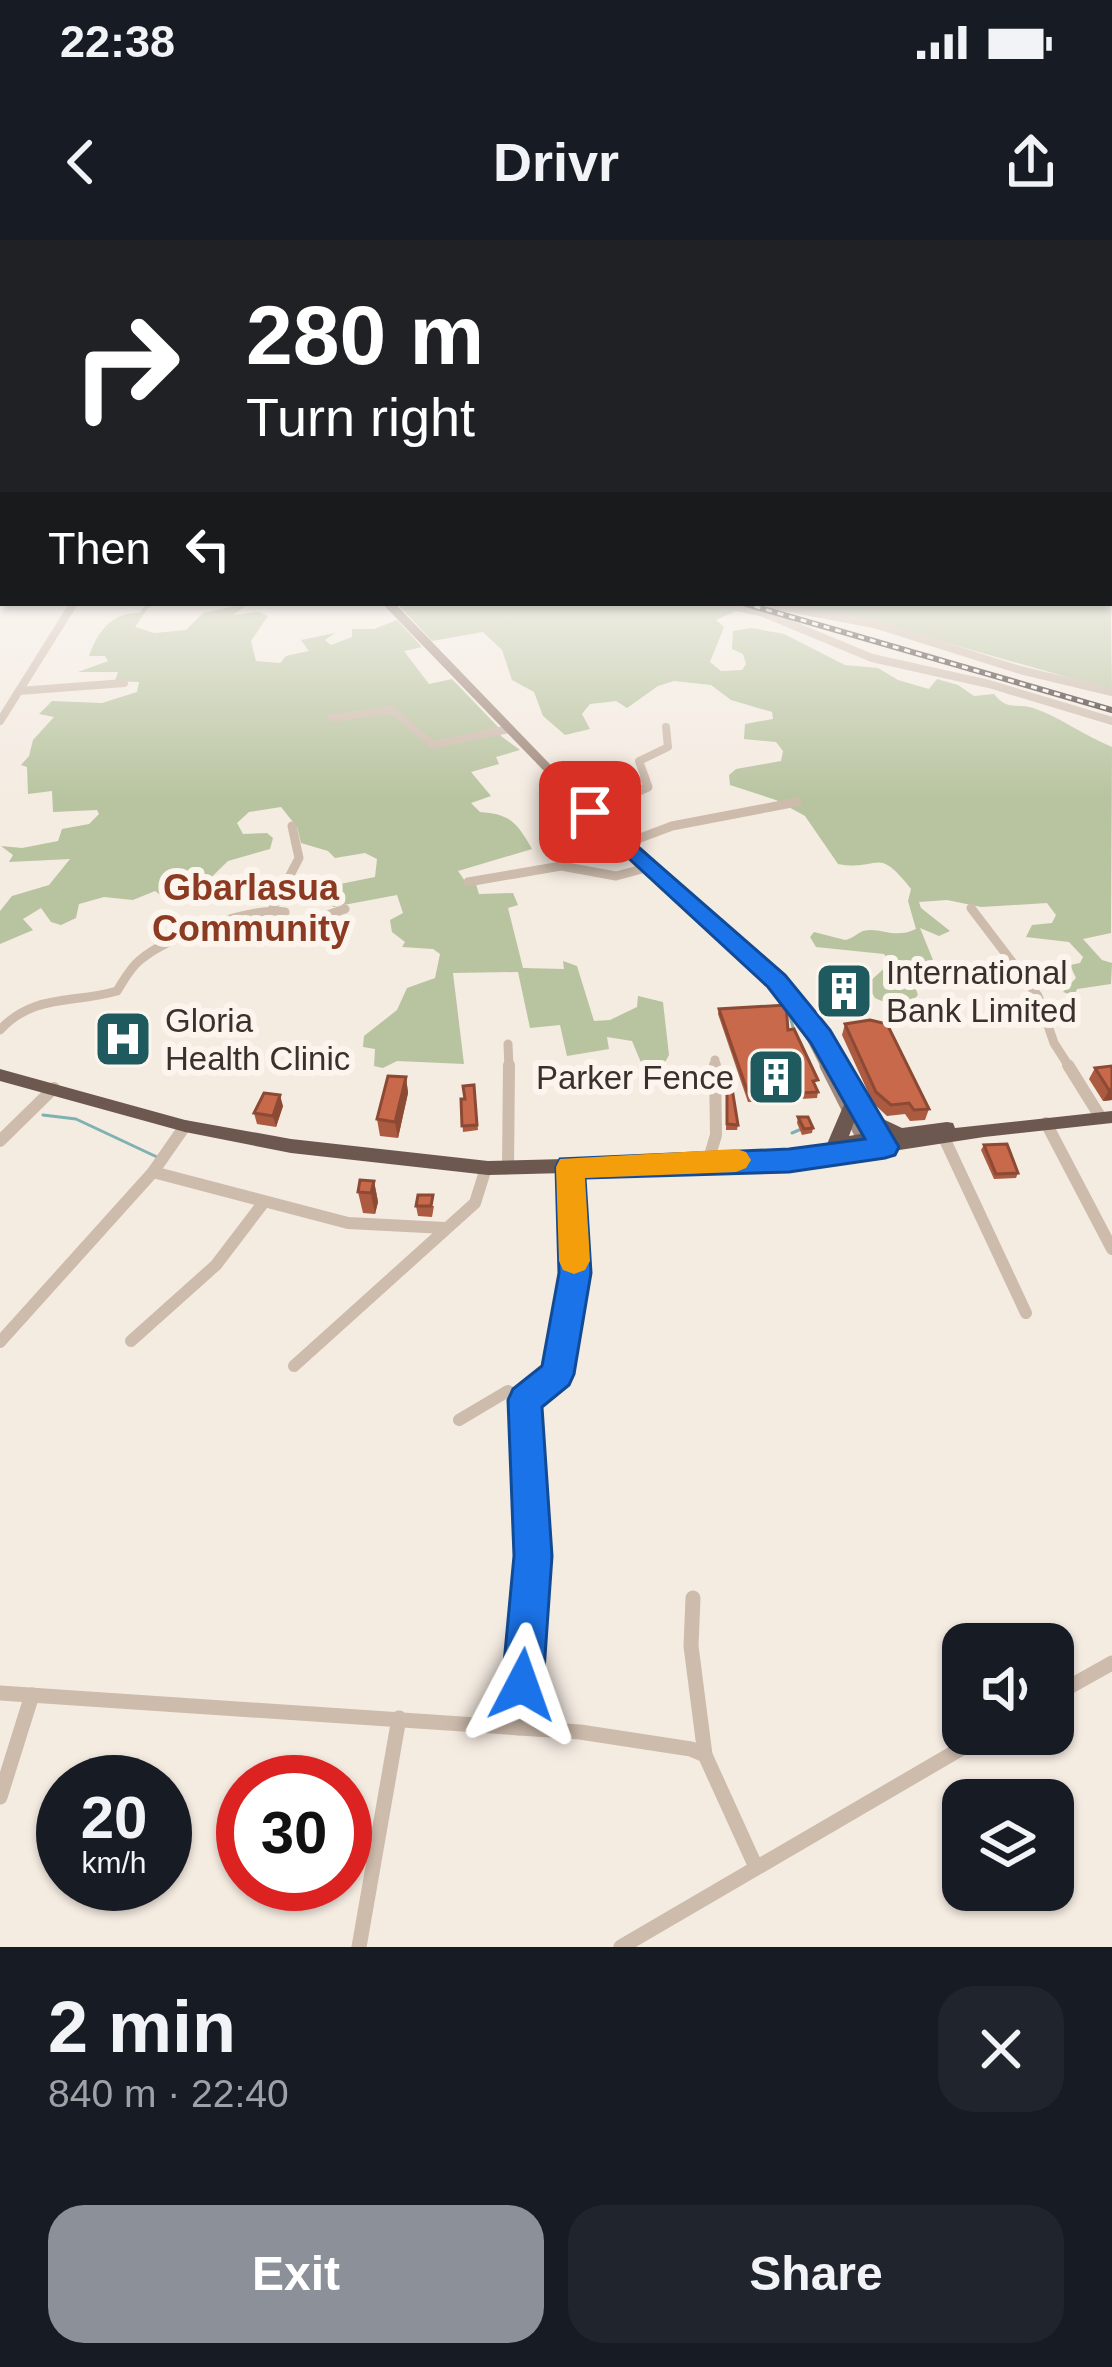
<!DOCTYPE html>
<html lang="en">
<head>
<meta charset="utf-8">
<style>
  :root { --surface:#171b24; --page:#20242c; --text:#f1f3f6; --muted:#9ea1a6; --accent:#8c9099 }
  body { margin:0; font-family:Helvetica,sans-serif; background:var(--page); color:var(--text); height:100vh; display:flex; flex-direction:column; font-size:45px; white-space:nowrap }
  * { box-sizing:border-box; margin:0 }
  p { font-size:39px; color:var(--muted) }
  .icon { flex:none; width:66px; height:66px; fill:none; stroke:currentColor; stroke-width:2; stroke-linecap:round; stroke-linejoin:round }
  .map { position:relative; height:1707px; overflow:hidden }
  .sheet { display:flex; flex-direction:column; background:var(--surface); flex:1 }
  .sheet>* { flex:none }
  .top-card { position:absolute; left:0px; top:0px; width:1113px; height:366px; box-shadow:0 3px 9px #0004; background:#202124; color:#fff; overflow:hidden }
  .controls { position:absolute; left:942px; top:1383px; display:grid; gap:24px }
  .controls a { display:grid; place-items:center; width:132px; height:132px; border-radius:24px; background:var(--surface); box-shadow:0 3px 9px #0004; font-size:60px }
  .speed { position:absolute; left:36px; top:1515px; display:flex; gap:24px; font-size:60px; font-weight:700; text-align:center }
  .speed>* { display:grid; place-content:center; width:156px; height:156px; border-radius:50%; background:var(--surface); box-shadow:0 3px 9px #0004; line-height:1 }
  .speed small { font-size:30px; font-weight:400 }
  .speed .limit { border:18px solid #d22; background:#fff; color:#111 }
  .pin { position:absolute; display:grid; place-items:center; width:102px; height:102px; color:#fff; margin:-51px; border-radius:24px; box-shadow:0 6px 18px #0006 }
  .me { position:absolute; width:132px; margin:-66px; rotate:4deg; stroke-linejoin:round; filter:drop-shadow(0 0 9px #0008) }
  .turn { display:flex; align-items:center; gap:42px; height:252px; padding:0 48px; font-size:54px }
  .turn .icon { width:156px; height:156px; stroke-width:2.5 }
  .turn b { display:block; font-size:84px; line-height:102px }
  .then { display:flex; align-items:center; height:114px; padding:0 48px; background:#0003; gap:24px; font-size:45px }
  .round { display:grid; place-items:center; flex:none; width:126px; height:126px; border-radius:36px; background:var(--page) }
  .summary { display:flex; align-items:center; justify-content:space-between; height:204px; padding:0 48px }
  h1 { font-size:72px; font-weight:800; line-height:90px }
  .primary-button { display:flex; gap:24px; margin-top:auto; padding:24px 48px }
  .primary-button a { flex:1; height:138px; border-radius:36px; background:var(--accent); color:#fff; font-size:48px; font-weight:800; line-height:138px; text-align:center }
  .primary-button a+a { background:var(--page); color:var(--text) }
  .status { display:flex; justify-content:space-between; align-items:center; height:84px; padding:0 60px; background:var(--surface); direction:ltr }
  .status svg { height:33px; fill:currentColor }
  header { display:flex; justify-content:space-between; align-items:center; height:156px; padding:0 48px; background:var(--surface); font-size:54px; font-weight:800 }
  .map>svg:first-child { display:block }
</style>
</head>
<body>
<div class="status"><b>22:38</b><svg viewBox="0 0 49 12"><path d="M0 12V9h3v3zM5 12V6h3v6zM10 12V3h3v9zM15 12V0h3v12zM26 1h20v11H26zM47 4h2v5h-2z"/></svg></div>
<header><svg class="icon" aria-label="back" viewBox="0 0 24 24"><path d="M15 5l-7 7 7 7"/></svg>Drivr<svg class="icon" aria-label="share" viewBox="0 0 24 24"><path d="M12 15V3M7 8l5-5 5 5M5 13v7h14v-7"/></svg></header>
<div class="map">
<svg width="1112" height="1707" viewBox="0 0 1112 1707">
  <rect width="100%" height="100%" fill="#f4ebe1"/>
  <g fill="#b8c4a0">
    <path d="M1110,319L1112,450L888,386L786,363H1110Z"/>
    <path d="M148,363H160L148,368L135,387L154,393L186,390L203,373L250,363L233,375L259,372L268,376L251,401L256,421L280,423L286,416L309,411L301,400L335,393L325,400L331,405L352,397V389H374L397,380L422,407L404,411L429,444L452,439L500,489L501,496L520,510L496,517L499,524L471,532L491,556L471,563L480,572C511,574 517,583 532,609L458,631L467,644H476L479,654L513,653L518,665L508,668L523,728L564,729L563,721L577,726L594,781L610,780L637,767L638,756L663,762L669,815L660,831L645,832L632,801L607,797L609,809L567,816L560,785L530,788L518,732L453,733L464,824L397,821L383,828L374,826L375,809L363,807L364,796L397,770L407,748L435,738L440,714L433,709L402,707L405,702L392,692L390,680L403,673L397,655L333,667L330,646L375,637L377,619L365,613L335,618L328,611L301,603L297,587L281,567L249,572L237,583L243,594L267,593L273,598L270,609L228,621L192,656H162L155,651L133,660L104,657L79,664L76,678L61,685L51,682L41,668L23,679L33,690L0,704V671L12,656L49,645L70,619L9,622L13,615L1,606L22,608L58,601L62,589L89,584L99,574L97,570L53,572L52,551L28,554L27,527L21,525L29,516L33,500L54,477L39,474L52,461L102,463L137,452L139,442L115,441L118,432H78L108,421L105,416H89C97,393 111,372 139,373Z"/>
    <path d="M397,363H711L736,371L716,380L724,387L710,422L721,431L742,430L746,424L743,414L732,409L733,391L751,388L784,394L845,425L878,428L898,440L929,449L937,439L958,445L974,456L994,454C1008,472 1017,462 1036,469C1063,479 1085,496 1112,507L1111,693L1083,699L1102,720L1112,723L1111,744L1077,749L1074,756L1063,752L1076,738L1070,725L1080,723L1083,717L1069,702L1026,697L1032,685L1052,683L1056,675L1047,663L981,667L947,660L919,662L921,668L950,691L939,696L920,688L935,725L911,736L918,755C907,767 888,765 875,758L867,744L890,723L884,714L816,707L810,697L814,692L845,700C852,699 856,694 863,691C880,686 893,700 916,689L908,661L911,649C876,604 880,632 838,624L805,576L776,560L730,545L729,535L736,529L781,521L783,511L776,502L744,499L745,484L773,479L772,472L731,460L711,445L674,441L658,446L627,468L616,461L590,464L582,474L590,489L565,495L543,476L534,452L512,440L502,410L483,392L432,401Z"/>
  </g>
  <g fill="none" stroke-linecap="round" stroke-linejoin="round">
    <g stroke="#7fb0b2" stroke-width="3">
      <path d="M755,729L788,769L794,791"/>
      <path d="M802,766L838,806L855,836"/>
      <path d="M43,875L76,879L157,917"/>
      <path d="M792,893L799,890"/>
    </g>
    <g stroke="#cdbbac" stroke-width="8">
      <path d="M717,363L761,372L872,418L989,444L1112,481"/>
      <path d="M763,363L874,384L1020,430L1112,452"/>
      <path d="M19,451L124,443"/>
      <path d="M332,478L392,470L433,505L509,489"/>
      <path d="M646,540L639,521L668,507L666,487"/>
    </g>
    <g stroke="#cdbbac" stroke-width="9">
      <path d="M590,572L648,547L644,537"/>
      <path d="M627,603L672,586L797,562"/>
      <path d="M468,642L561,626L616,636L653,626"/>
      <path d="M971,668L1038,756L1054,803L1070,828"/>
      <path d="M272,670L299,618L292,586"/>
      <path d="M0,790C34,753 73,764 117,751C124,740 130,728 140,720C169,696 249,667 285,672L283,678L304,683L345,669"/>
      <path d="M508,804L509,828"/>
      <path d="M715,828V820"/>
    </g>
    <g stroke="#cdbbac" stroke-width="12">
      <path d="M1068,825L1101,878"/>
      <path d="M1046,883L1112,1009"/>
      <path d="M945,900L1026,1073"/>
      <path d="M0,901L54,848"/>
      <path d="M708,922L716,895L715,825"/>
      <path d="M508,927L509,825"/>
      <path d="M153,932L348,983L445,988"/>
      <path d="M131,1101L216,1025L264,962"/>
      <path d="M0,1102L153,932L185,886"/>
      <path d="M294,1126L475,963L486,928"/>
      <path d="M557,1134L575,1033L570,927"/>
      <path d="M525,1160L557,1134L573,1107"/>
      <path d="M459,1180L508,1151L525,1160L527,1208"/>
    </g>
    <g stroke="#cdbbac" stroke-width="15">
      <path d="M693,1358L691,1406L705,1515"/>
      <path d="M0,1453L580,1492L691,1509L705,1515L755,1625"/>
      <path d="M1053,1456L1112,1423"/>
      <path d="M519,1488L533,1316L527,1205"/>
      <path d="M0,1557L32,1455"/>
      <path d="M359,1707L399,1478"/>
      <path d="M621,1707L986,1494"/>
    </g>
    <path stroke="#cdbbac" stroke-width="8" d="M0,481L74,363"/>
    <path stroke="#a18a7d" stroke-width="9" d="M388,363L559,540"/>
    <g stroke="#a18a7d" stroke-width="12">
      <path d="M556,537L777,741L839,828"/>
      <path d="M808,789L828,828"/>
    </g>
    <g stroke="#a18a7d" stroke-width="15">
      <path d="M827,825L869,908"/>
      <path d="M837,825L883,905"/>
    </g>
    <path fill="#6c584f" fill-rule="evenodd" d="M0,829L185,880L291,899L488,921L789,913L829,907L827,904L842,869L844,865H868L885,880L902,888L947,882L953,883L955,888L1112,871V883L984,897L789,927L488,935L291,913L185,892L0,841ZM857,874L878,891L849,896Z"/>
    <defs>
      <path id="rail" d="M743,363L1112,470"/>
    </defs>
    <use href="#rail" stroke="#3b302b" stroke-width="6"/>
    <use href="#rail" stroke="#fbf5ee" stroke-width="3" stroke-dasharray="6" stroke-linecap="butt"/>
  </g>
  <g fill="#ac5a40">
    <path d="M829,736L867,766L866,772L839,775L827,742Z"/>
    <path d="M719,769L788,790L816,846L818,852L817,858L748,862L718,774Z"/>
    <path d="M845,784L929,869L925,880L910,881L905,874L887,876L873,863L842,795Z"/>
    <path d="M1112,826V860L1103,861L1089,839L1095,828Z"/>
    <path d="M406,837L408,853L398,898L380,896L377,879Z"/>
    <path d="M727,841L738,885L737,890H726Z"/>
    <path d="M474,845L478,890L463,892L461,859H464Z"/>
    <path d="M283,866L276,887L257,884L254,873Z"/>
    <path d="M798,877L813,888L812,893L802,895L797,883Z"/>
    <path d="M984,905L1018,933L1016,938L994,939L981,910Z"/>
    <path d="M374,941L378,962L375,974L363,973L358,952Z"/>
    <path d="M416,966H434L432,977L418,976Z"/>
  </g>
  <g fill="#8c4a34">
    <path d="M406,837L408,853L398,898L395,882Z"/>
    <path d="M1109,850H1112V860L1103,861Z"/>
    <path d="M280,855L283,866L276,887L273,876Z"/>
    <path d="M374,941L378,962L375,974L371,953Z"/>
  </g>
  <g fill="#c8694b" stroke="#8c4a34" stroke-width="3">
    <path d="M852,734L867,766L840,769L829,736Z"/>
    <path d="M786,765L788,790L794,789L818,840L813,841L818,852L749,856L719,769Z"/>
    <path d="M870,780L887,784L929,869L914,870L909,863L891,865L876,852L845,784Z"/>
    <path d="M1112,826V850H1109L1095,828Z"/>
    <path d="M388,836L406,837L395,882L377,879Z"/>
    <path d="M727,841L731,842L738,885L727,884Z"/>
    <path d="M474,845L477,885L462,886L461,859H465L463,846Z"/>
    <path d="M264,853L280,855L273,876L254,873Z"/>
    <path d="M798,877H808L813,888L804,889Z"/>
    <path d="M1007,904L1018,933L996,934L984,905Z"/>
    <path d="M360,940L374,941L371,953L358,952Z"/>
    <path d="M418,955H433L431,966H416Z"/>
  </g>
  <linearGradient id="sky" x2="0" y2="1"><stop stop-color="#7eb2d2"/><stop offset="0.57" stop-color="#faf6f2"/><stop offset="1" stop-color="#faf6f2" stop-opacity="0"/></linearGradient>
  <rect width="1112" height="558" fill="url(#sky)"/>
  <path fill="#1a73e8" stroke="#114b97" stroke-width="3" d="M590,565L785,735L830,790L899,907L895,915L885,918L789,932L585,938L591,1033L574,1134L569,1145L542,1167L552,1316L543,1445L537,1459L522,1465L508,1459L502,1445L514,1316L508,1160L513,1149L542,1126L559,1033L556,927L560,919L789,909L865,899L811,803L768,747L583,576V567Z"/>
  <path fill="#f59e0b" d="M736,909L746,912L751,920L746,928L736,932L585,938L590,1021L585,1030L574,1034L563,1030L559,1021L556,927L560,919Z"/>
  <defs>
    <symbol id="building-square" viewBox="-11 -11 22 22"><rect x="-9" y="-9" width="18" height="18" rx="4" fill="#1f5a5e" stroke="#fbf5ee"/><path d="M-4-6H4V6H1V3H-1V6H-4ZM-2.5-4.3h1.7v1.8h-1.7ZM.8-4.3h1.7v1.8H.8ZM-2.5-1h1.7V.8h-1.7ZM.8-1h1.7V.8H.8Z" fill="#fff"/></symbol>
    <symbol id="hospital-square" viewBox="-11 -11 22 22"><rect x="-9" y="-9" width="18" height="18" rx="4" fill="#1f5a5e" stroke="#fbf5ee"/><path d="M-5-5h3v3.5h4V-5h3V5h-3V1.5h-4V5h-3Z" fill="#fff"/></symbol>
  </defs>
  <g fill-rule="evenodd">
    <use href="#building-square" x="811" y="718" width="66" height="66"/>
    <use href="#hospital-square" x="90" y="766" width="66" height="66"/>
    <use href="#building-square" x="743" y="804" width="66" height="66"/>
  </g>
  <g text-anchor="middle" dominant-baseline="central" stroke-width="12" stroke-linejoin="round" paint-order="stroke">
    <g font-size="33" fill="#3b302b" stroke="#fbf5ee" text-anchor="start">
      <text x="886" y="732">International<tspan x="886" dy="38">Bank Limited</tspan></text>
      <text x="165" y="780">Gloria<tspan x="165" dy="38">Health Clinic</tspan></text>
      <text x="734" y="837" text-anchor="end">Parker Fence</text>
    </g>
    <g font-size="36" font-weight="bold" fill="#8c3b22" stroke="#fbf5ee">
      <text x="251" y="647">Gbarlasua<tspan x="251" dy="41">Community</tspan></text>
    </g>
  </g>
</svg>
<div class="controls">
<a><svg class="icon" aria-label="sound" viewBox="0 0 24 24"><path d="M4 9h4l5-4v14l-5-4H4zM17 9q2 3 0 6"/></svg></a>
<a><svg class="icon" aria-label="layers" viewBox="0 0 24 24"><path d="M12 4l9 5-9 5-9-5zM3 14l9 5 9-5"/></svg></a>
</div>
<div class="speed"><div>20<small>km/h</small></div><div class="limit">30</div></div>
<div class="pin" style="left:590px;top:572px;background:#d93025"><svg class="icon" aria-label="arrive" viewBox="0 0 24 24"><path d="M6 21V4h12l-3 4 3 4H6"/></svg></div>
<svg class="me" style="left:522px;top:1445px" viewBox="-20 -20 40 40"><path d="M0-17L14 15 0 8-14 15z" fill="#1a73e8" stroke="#fff" stroke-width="4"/></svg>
<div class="top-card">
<div class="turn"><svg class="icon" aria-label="right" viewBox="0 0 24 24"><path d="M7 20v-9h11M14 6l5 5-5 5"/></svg><div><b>280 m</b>Turn right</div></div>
<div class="then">Then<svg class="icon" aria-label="left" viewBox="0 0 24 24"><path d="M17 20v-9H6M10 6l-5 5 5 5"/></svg></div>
</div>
</div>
<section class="sheet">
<div class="summary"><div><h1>2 min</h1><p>840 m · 22:40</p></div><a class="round"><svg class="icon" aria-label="close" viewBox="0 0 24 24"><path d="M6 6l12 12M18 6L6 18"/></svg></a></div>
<div class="primary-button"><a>Exit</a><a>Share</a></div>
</section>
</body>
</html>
